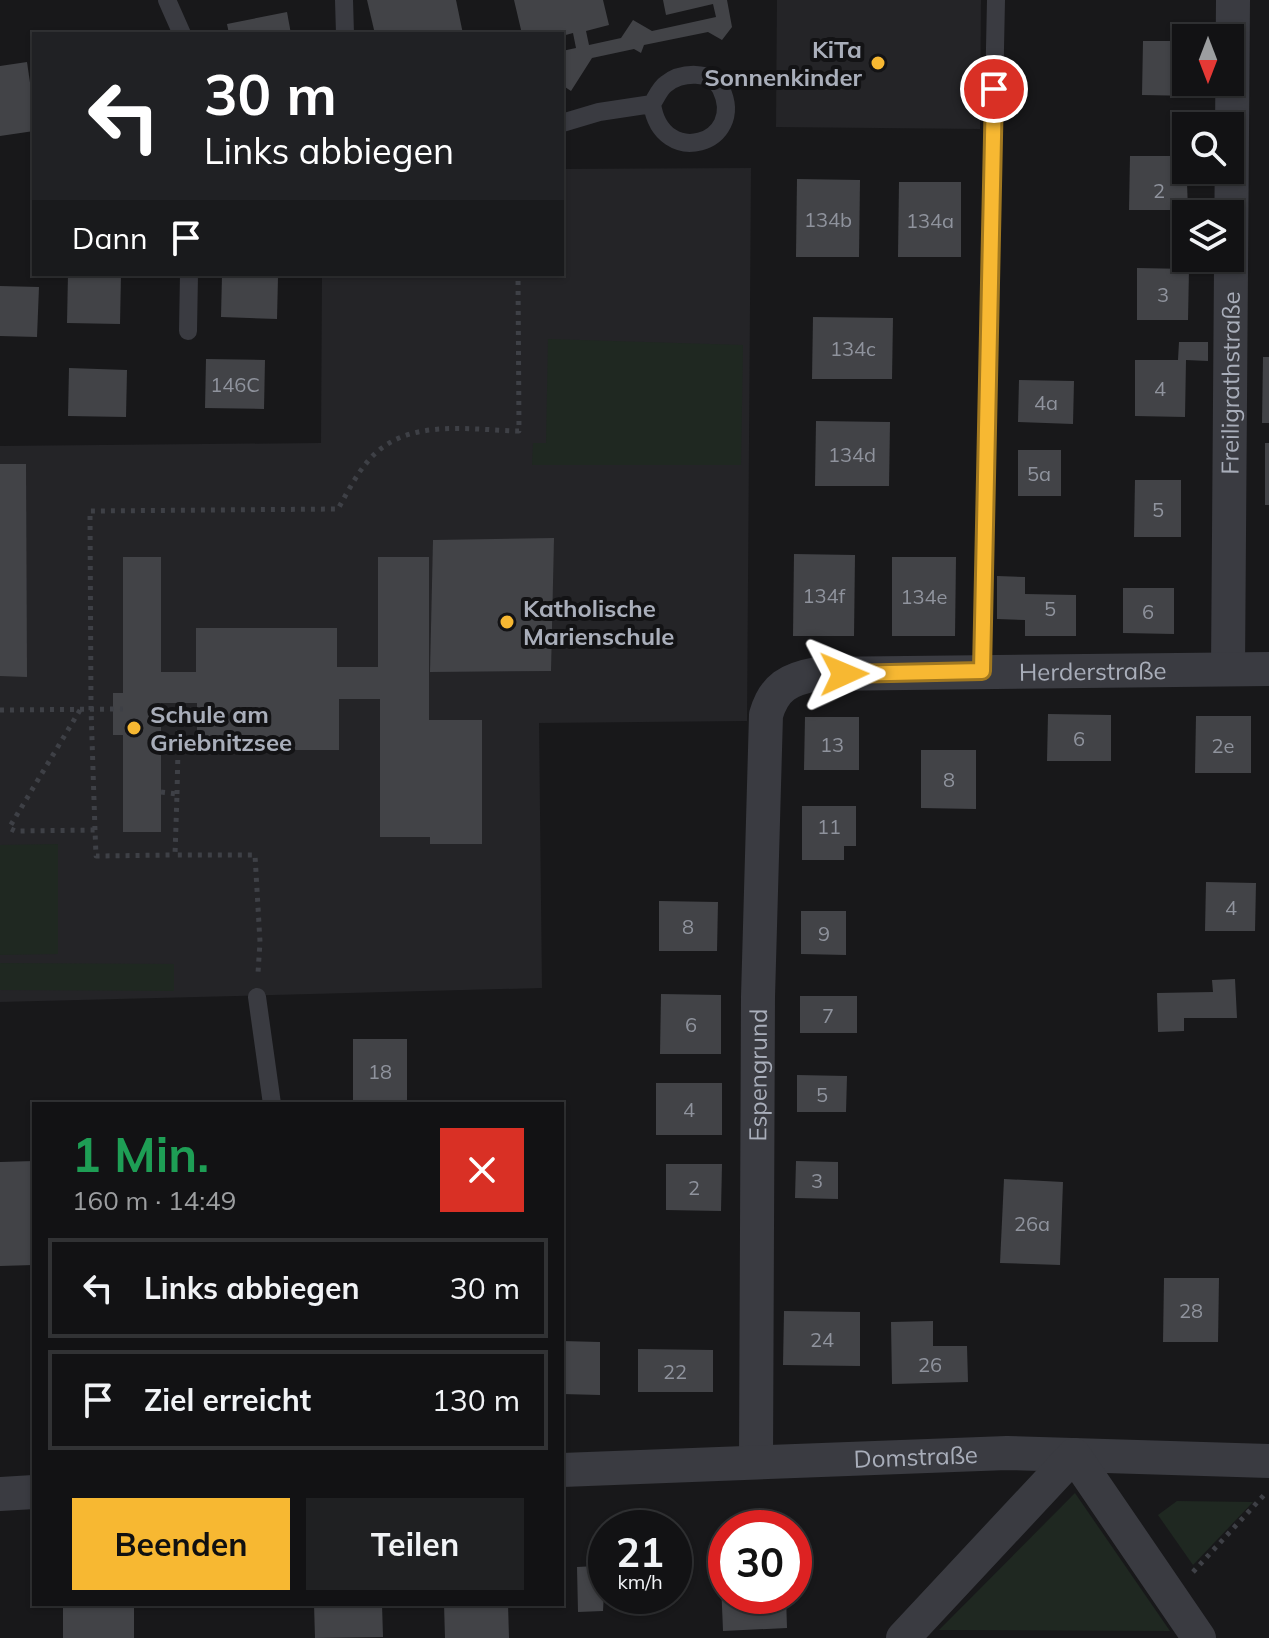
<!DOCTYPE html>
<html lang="de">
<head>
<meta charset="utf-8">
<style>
  :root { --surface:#121214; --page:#1f2022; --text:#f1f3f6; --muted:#9c9ea0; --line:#313234; --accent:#f7b832 }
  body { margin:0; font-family:Mulish,sans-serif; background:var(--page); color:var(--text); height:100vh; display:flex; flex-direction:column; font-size:30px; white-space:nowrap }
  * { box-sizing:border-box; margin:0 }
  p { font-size:26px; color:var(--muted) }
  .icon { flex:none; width:44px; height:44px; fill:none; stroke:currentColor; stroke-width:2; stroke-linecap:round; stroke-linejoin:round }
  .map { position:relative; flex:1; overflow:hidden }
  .side { position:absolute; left:32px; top:1102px; width:532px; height:504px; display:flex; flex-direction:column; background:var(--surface); border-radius:0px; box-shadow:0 2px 6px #0004,0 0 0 2px var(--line) }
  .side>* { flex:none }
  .top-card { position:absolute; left:32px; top:32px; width:532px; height:244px; border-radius:0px; box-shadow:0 2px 6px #0004,0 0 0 2px var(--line); background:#202124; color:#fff; overflow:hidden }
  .needle { width:52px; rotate:180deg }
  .controls { position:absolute; left:1172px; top:24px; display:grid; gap:16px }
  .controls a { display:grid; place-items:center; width:72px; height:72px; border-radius:0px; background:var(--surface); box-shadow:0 2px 6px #0004,0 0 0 2px var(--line); font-size:40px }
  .speed { position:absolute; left:588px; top:1510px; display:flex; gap:16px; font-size:40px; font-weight:700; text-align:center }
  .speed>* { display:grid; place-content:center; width:104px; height:104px; border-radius:50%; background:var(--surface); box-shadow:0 2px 6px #0004,0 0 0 2px var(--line); line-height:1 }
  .speed small { font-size:20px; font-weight:400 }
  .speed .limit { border:12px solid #d22; background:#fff; color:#111 }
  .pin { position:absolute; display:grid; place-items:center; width:68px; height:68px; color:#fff; margin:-34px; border:4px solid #fff; border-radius:50%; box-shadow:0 2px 8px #0007 }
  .me { position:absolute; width:88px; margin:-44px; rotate:89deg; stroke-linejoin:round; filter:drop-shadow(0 0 6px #0008) }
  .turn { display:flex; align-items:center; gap:28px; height:168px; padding:0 40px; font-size:36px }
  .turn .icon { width:104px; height:104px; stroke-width:2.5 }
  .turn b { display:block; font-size:56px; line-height:68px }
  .then { display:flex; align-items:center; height:76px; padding:0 40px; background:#0003; gap:16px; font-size:30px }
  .round { display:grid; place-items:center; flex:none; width:84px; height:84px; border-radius:0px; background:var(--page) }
  .headline { display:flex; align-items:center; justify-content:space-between; height:136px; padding:0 40px }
  h1 { font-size:48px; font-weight:700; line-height:60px; color:#1e9e55 }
  .primary-button { display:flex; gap:16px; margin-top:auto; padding:16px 40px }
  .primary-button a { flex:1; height:92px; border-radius:0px; background:var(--accent); color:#111; font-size:32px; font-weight:700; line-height:92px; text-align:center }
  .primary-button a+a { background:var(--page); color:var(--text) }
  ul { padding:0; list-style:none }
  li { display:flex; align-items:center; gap:24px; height:100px; margin:0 16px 12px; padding:0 24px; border:4px solid var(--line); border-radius:0px }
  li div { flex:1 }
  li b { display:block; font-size:30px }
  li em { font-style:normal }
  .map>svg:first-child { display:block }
</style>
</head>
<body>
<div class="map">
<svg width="1269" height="1638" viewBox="0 0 1269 1638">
  <rect width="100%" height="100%" fill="#18181a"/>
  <g fill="#242427">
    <path d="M777,0H981L980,129L776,127Z"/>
    <path d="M751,168L747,721L539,723L542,988L0,1002V446L321,443L322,274H562V169Z"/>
  </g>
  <g fill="#1f2821">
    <path d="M548,339L743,345L741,465H532L533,443H546Z"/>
    <path d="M58,844V954L0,955V845Z"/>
    <path d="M0,963L174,964V991L0,990Z"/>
    <path d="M1075,1493L1170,1631L939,1630Z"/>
    <path d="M1177,1501L1253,1502L1193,1565L1158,1515Z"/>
  </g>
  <g fill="#424347">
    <path d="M367,0H456L463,34H375Z"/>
    <path d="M514,0H603L609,25L586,31L589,45L621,38L633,20L652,31L716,17L713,4L666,15L663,0H727L732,27L722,40L708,32L644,45L641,53L634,49L592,58L571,91L562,85V51L576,48L573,33L562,36L522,34Z"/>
    <path d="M287,12L291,34H229L227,24Z"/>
    <path d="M1143,41H1186V82H1195L1194,96L1142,95Z"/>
    <path d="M27,62L34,110V131L0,136V66Z"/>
    <path d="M1130,156H1186L1188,210H1129Z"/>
    <path d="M797,179L860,180L859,257H796Z"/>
    <path d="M899,182H961V257H898Z"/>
    <path d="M1137,268L1189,269L1188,320H1137Z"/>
    <path d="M68,274H121L120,324L67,323Z"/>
    <path d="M222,275L278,277L277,319L221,317Z"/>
    <path d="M0,286L39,287L37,337L0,336Z"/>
    <path d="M813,317L893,318L892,379H812Z"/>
    <path d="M1179,342H1208V361L1186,360L1185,417L1135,416V360H1178Z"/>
    <path d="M1263,357H1269V423H1262Z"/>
    <path d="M206,359L265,360L264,409L205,408Z"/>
    <path d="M69,368L127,370L126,417L68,416Z"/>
    <path d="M1019,380L1074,381L1073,424L1018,422Z"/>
    <path d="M816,421L890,422L889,486H815Z"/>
    <rect x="1265" y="443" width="4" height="62"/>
    <rect x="1018" y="450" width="43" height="46"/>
    <path d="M0,464H26L27,677L0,676Z"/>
    <path d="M1135,480H1181V537H1134Z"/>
    <path d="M554,538L551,671L430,672L433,540Z"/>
    <path d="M794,554L855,555L854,636H793Z"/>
    <path d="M123,557H161V672H196V628H337V667H378V557H429V720H482V844H430V837H380V699H339V750H197V703H161V832H123V735H113V693H123Z"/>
    <path d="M892,557H956L955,636H892Z"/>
    <path d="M997,576L1025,577V594L1076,595V636H1025V620L997,619Z"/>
    <path d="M1123,588H1174V634L1123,633Z"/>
    <path d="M1048,714L1111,715V761H1047Z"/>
    <path d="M1196,716H1251V773H1195Z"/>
    <path d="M805,717H859V770H804Z"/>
    <path d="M921,750H976V809L921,808Z"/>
    <path d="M802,806H856V846H844V860H802Z"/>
    <path d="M1206,882L1256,883L1255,931H1205Z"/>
    <path d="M659,901L718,902L717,951H659Z"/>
    <path d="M801,911H846V955L801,954Z"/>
    <path d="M1235,979L1237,1018H1184V1031L1158,1032L1157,993L1213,992L1212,980Z"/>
    <path d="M661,994L721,995V1054H660Z"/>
    <rect x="800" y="996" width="57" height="37"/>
    <rect x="353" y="1039" width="54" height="65"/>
    <path d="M797,1075L847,1076L846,1112H797Z"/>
    <rect x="656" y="1083" width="66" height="52"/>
    <path d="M34,1161V1265L0,1266V1162Z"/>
    <path d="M796,1161L838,1162V1199L795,1198Z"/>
    <path d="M666,1164H722L721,1211L666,1210Z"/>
    <path d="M1004,1179L1063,1182L1060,1265L1000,1263Z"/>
    <path d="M1164,1278H1219L1218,1342H1163Z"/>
    <path d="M784,1311L860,1312V1366L783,1365Z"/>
    <path d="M933,1321V1346H967L968,1382L892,1384L891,1322Z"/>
    <path d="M562,1341L600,1342V1395L562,1394Z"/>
    <path d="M638,1349L713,1350V1392H638Z"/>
    <path d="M596,1555H606L603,1611L578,1612L577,1567L596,1566Z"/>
    <path d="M720,1557H726V1596H786L787,1628L723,1631Z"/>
    <rect x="63" y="1604" width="71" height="34"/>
    <path d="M314,1604H382L383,1637L315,1638Z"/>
    <path d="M444,1604H508L509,1638H445Z"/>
  </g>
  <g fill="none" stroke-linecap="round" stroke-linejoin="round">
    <g stroke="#3e4046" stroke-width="5" stroke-dasharray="4 6" stroke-linecap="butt">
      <path d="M0,710L123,709"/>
      <path d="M80,710L9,828L15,831L95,830L96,856L175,855"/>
      <path d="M161,792L177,794L175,855H255L260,942L258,973"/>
      <path d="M177,794L179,703"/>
      <path d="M95,830L91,709L90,511L338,509C347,493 356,475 368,461C405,417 468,430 519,431L518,274"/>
      <path d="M1193,1572L1265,1494"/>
    </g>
    <g stroke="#3a3b41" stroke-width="18">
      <path d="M167,0L182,34"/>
      <path d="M344,0L345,34"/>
      <path d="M562,123L599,112L652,104C656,98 660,88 666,84C681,72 712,70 721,89C747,143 662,170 652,104"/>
      <path d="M188,331L189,274"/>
      <path d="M982,671L996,0"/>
      <path d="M257,997L272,1104"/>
    </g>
    <g stroke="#3a3b41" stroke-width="34">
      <path id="s1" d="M1228,669L1233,0"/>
      <path id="s2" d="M756,1461L758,997L766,715C774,687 789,679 817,674L1269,669"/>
      <path id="s3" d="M562,1470L1007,1453L1269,1461"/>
      <path d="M0,1494L34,1492"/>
      <path d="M903,1638L1074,1455L1199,1638"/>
    </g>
  </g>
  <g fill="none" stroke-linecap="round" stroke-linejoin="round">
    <defs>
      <path id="route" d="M844,674L982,671L994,89"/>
    </defs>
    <use href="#route" stroke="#a17820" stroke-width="20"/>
    <use href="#route" stroke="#f7b832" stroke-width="14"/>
  </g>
  <g fill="#f7b832" stroke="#131315" stroke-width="3">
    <circle cx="878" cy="63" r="8"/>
    <circle cx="507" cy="622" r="8"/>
    <circle cx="134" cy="728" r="8"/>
  </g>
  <g text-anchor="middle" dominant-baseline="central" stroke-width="8" stroke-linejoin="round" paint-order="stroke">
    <g font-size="20" fill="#8f939d">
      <text x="1159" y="190">2</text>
      <text x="828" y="219">134b</text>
      <text x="930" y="220">134a</text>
      <text x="1163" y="294">3</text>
      <text x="853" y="348">134c</text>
      <text x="235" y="384">146C</text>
      <text x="1160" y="388">4</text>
      <text x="1046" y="402">4a</text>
      <text x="852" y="454">134d</text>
      <text x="1039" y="473">5a</text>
      <text x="1158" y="509">5</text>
      <text x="824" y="595">134f</text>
      <text x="924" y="596">134e</text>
      <text x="1050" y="608">5</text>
      <text x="1148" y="611">6</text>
      <text x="1079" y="738">6</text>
      <text x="832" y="744">13</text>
      <text x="1223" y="745">2e</text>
      <text x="949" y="779">8</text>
      <text x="829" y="826">11</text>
      <text x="1231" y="907">4</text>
      <text x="688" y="926">8</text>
      <text x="824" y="933">9</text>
      <text x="828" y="1015">7</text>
      <text x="691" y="1024">6</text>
      <text x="380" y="1071">18</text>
      <text x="822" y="1094">5</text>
      <text x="689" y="1109">4</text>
      <text x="817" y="1180">3</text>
      <text x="694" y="1187">2</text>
      <text x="1032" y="1223">26a</text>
      <text x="1191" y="1310">28</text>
      <text x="822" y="1339">24</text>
      <text x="930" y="1364">26</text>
      <text x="675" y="1371">22</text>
    </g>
    <g font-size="24" font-weight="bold" fill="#a9aeba" stroke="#131315" text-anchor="start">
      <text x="862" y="49" text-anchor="end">KiTa<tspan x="862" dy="28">Sonnenkinder</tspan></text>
      <text x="523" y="608">Katholische<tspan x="523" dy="28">Marienschule</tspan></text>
      <text x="150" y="714">Schule am<tspan x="150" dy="28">Griebnitzsee</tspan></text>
    </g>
    <g font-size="24" fill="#a9aeba" stroke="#131315">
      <text stroke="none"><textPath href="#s1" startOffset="286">Freiligrathstraße</textPath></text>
      <text stroke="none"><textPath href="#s2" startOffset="1092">Herderstraße</textPath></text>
      <text stroke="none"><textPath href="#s2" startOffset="386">Espengrund</textPath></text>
      <text stroke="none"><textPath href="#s3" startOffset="354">Domstraße</textPath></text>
    </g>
  </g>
</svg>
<div class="controls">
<a><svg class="needle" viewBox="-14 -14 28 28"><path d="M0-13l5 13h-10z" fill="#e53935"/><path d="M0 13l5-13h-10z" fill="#9c9ea0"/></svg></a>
<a><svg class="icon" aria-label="search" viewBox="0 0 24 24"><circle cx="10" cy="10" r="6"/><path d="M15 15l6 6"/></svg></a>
<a><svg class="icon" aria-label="layers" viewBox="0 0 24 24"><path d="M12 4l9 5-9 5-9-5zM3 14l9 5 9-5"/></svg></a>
</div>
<div class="speed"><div>21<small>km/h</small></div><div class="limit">30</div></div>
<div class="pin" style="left:994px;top:89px;background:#d93025"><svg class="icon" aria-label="arrive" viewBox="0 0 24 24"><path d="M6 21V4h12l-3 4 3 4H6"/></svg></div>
<svg class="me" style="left:844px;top:674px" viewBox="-20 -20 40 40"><path d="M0-17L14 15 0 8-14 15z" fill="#f7b832" stroke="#fff" stroke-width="4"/></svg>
<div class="top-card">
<div class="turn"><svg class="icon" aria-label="left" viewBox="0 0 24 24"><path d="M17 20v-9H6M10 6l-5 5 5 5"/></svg><div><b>30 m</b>Links abbiegen</div></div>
<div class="then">Dann<svg class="icon" aria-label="arrive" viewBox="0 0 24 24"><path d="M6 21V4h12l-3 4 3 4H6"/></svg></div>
</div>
<section class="side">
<div class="headline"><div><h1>1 Min.</h1><p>160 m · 14:49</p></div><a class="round" style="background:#d93025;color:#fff"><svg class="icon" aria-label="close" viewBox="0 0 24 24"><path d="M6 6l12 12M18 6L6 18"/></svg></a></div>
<ul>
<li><svg class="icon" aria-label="left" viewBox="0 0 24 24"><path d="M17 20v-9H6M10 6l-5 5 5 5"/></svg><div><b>Links abbiegen</b></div><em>30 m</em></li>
<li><svg class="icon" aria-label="arrive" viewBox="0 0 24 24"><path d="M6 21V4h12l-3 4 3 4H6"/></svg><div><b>Ziel erreicht</b></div><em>130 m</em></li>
</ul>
<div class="primary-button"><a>Beenden</a><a>Teilen</a></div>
</section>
</div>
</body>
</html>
